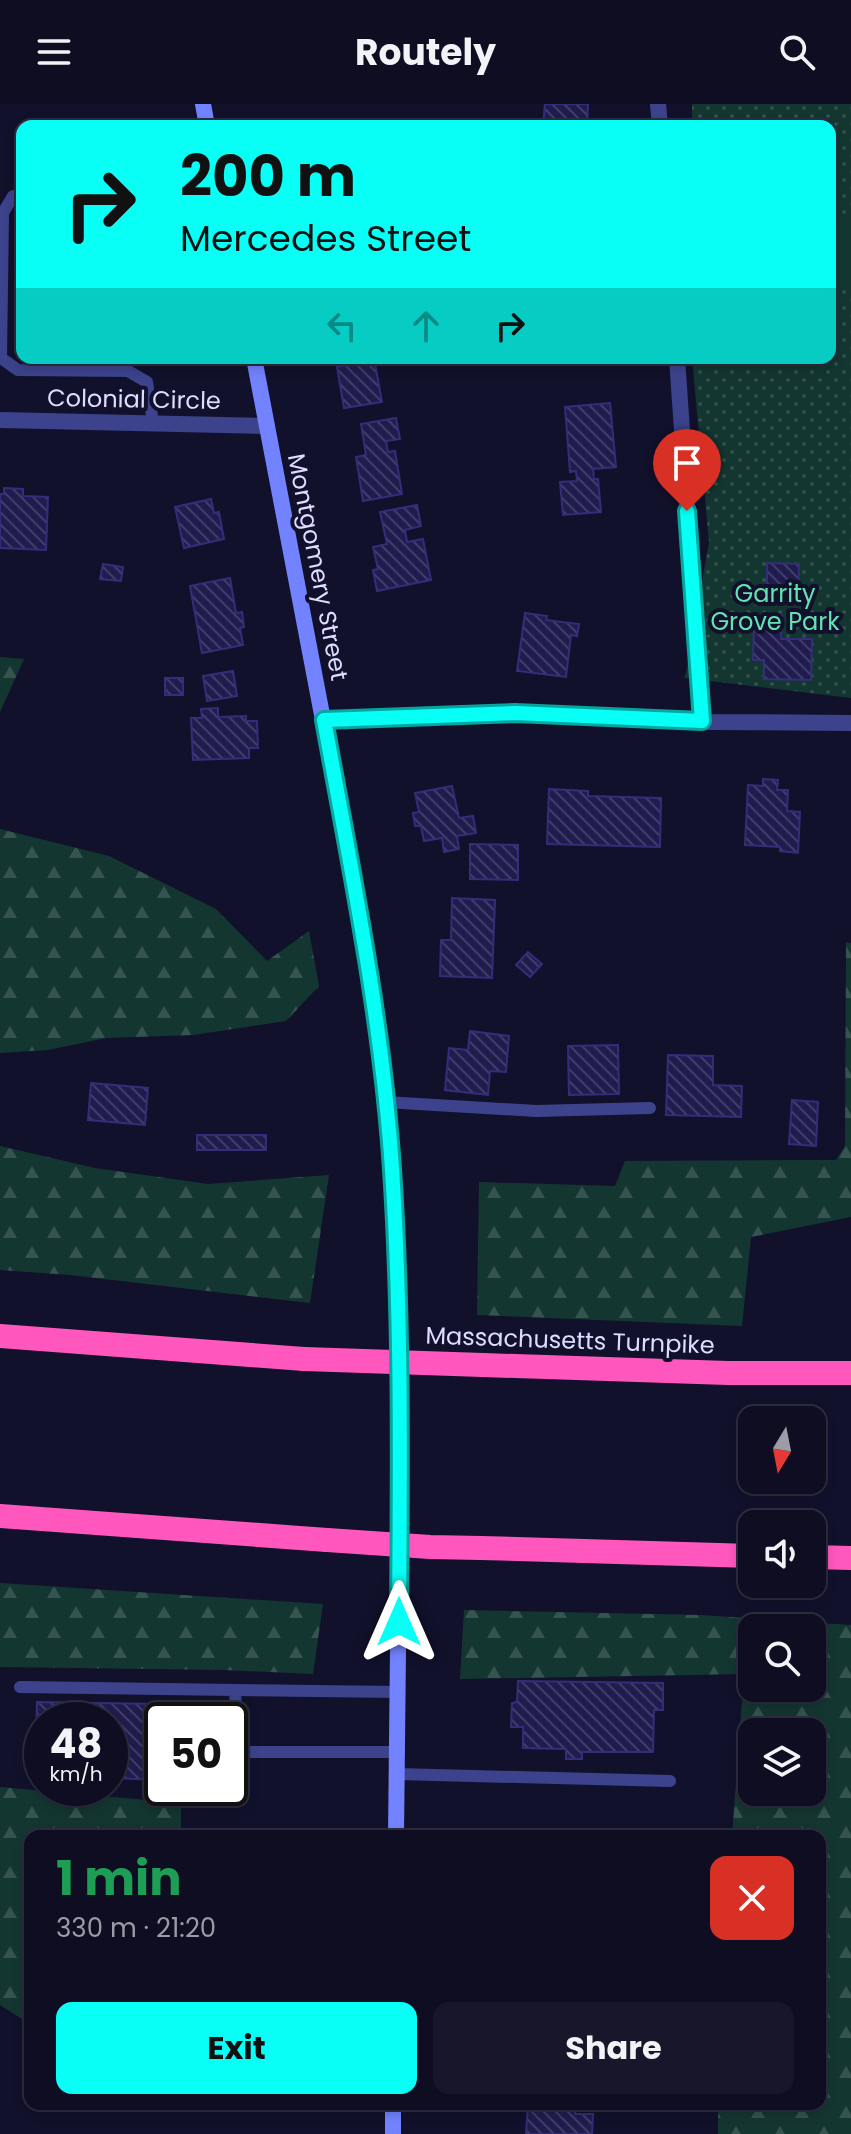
<!DOCTYPE html>
<html lang="en">
<head>
<meta charset="utf-8">
<style>
  :root { --surface:#0e0d21; --page:#17162a; --text:#f1f3f6; --muted:#9b9ca5; --line:#2e2d3f; --accent:#08fff6 }
  body { margin:0; font-family:Poppins,sans-serif; background:var(--page); color:var(--text); height:100vh; display:flex; flex-direction:column; font-size:30px; white-space:nowrap }
  * { box-sizing:border-box; margin:0 }
  p { font-size:26px; color:var(--muted) }
  .icon { flex:none; width:44px; height:44px; fill:none; stroke:currentColor; stroke-width:2; stroke-linecap:round; stroke-linejoin:round }
  .map { position:relative; flex:1; overflow:hidden }
  .drawer { position:absolute; left:24px; top:1726px; width:802px; height:280px; display:flex; flex-direction:column; background:var(--surface); border-radius:16px; box-shadow:0 4px 12px #0003,0 0 0 2px var(--line) }
  .drawer>* { flex:none }
  .hud { position:absolute; left:16px; top:16px; width:820px; height:244px; border-radius:16px; box-shadow:0 4px 12px #0003,0 0 0 2px var(--line); background:#08fff6; color:#111; overflow:hidden }
  .needle { width:52px; rotate:190deg }
  .controls { position:absolute; left:738px; top:1302px; display:grid; gap:16px }
  .controls a { display:grid; place-items:center; width:88px; height:88px; border-radius:16px; background:var(--surface); box-shadow:0 4px 12px #0003,0 0 0 2px var(--line); font-size:40px }
  .speed { position:absolute; left:24px; top:1598px; display:flex; gap:16px; font-size:40px; font-weight:700; text-align:center }
  .speed>* { display:grid; place-content:center; width:104px; height:104px; border-radius:50%; background:var(--surface); box-shadow:0 4px 12px #0003,0 0 0 2px var(--line); line-height:1 }
  .speed small { font-size:20px; font-weight:400 }
  .speed .limit { border:4px solid #111; border-radius:12px; background:#fff; color:#111 }
  .pin { position:absolute; display:grid; place-items:center; width:68px; height:68px; color:#fff; margin:-82px -34px; border-radius:50% 50% 50% 0; rotate:-45deg; box-shadow:0 0 8px #0007 }
  .pin .icon { rotate:45deg }
  .me { position:absolute; width:88px; margin:-44px; rotate:0deg; stroke-linejoin:round; filter:drop-shadow(0 0 6px #0008) }
  .turn { display:flex; align-items:center; gap:28px; height:168px; padding:0 32px; font-size:36px }
  .turn .icon { width:104px; height:104px; stroke-width:2.5 }
  .turn b { display:block; font-size:56px; line-height:68px }
  .lanes { display:flex; align-items:center; height:76px; padding:0 32px; background:#0003; justify-content:center; gap:40px; direction:ltr }
  .lanes .off { opacity:.35 }
  .round { display:grid; place-items:center; flex:none; width:84px; height:84px; border-radius:16px; background:var(--page) }
  .summary { display:flex; align-items:center; justify-content:space-between; height:136px; padding:0 32px }
  h1 { font-size:48px; font-weight:700; line-height:60px; color:#1e9e55 }
  .button { display:flex; gap:16px; margin-top:auto; padding:16px 32px }
  .button a { flex:1; height:92px; border-radius:16px; background:var(--accent); color:#111; font-size:32px; font-weight:700; line-height:92px; text-align:center }
  .button a+a { background:var(--page); color:var(--text) }
  header { display:flex; justify-content:space-between; align-items:center; height:104px; padding:0 32px; background:var(--surface); font-size:36px; font-weight:700 }
  .map>svg:first-child { display:block }
</style>
</head>
<body>
<header><svg class="icon" aria-label="menu" viewBox="0 0 24 24"><path d="M4 6h16M4 12h16M4 18h16"/></svg>Routely<svg class="icon" aria-label="search" viewBox="0 0 24 24"><circle cx="10" cy="10" r="6"/><path d="M15 15l6 6"/></svg></header>
<div class="map">
<svg width="851" height="2030" viewBox="0 0 851 2030">
  <defs>
    <pattern id="grass-dots" width="8" height="8" patternUnits="userSpaceOnUse" patternTransform="scale(2)"><rect width="8" height="8" fill="#143631"/><path d="M2 2h.1M6 6h.1" fill="none" stroke="#365350" stroke-width="1.8" stroke-linecap="round"/></pattern>
    <pattern id="forest-firs" width="22" height="20" patternUnits="userSpaceOnUse" patternTransform="scale(2)"><rect width="22" height="20" fill="#143631"/><path d="M5 1l3.5 6h-7zM16 11l3.5 6h-7z" fill="#365350"/></pattern>
    <pattern id="building-back-hatch" width="6" height="6" patternUnits="userSpaceOnUse" patternTransform="scale(2)"><rect width="6" height="6" fill="#201d4e"/><path d="M-1 5l2 2M0 0l6 6M5-1l2 2" fill="none" stroke="#403d69"/></pattern>
  </defs>
  <rect width="100%" height="100%" fill="#12112c"/>
  <path fill="url(#grass-dots)" d="M692,0H851V594L685,574L709,438L692,254H830V22H692Z"/>
  <g fill="url(#forest-firs)" fill-rule="evenodd">
    <path d="M0,553L24,555L0,608Z"/>
    <path d="M0,725L109,752L216,805L267,857L309,827L319,882L286,917L193,931L106,934L48,946L0,949Z"/>
    <path d="M846,838L851,839V1113L751,1133L742,1222L477,1211L479,1078L615,1082L625,1057L836,1056L845,1042Z"/>
    <path d="M0,1042L95,1064L208,1080L329,1071L310,1199L70,1171L0,1166Z"/>
    <path d="M0,1479L323,1500L313,1570L225,1566L0,1563Z"/>
    <path d="M464,1506L700,1511L851,1521V2030H718V2008L707,2000H820V1732H732L744,1570L460,1575ZM812,1524V1584H752V1524ZM752,1628H812V1688H752Z"/>
    <path d="M0,1683L181,1699V1732H30V1920L0,1901Z"/>
  </g>
  <rect fill="#143631" x="830" y="110" width="21" height="72"/>
  <g fill="url(#building-back-hatch)" stroke="#332e7a" stroke-width="2">
    <path d="M545,0H588L587,22L543,21Z"/>
    <path d="M345,254H374L382,298L344,304L337,263L346,261Z"/>
    <path d="M610,299L616,363L593,365L594,375H598L601,408L563,411L560,378L577,377L576,367L570,368L565,303Z"/>
    <path d="M396,314L400,335L386,337L388,348L395,347L402,390L363,397L356,353L366,351L361,320Z"/>
    <path d="M4,384L23,385V392L48,393L46,446L0,444V390H4Z"/>
    <path d="M211,395L214,409L219,408L224,435L184,444L175,403Z"/>
    <path d="M417,401L421,422L405,426L407,438L423,435L431,476L377,487L373,466L378,465L373,443L387,440L380,408Z"/>
    <path d="M767,459L799,460L798,500L767,499Z"/>
    <path d="M103,460L123,463L121,477L100,475Z"/>
    <path d="M230,474L236,509L242,508L244,523L240,524L243,541L202,549L190,482Z"/>
    <path d="M525,509L547,512L546,516L579,520L577,532L571,531L566,573L517,567Z"/>
    <path d="M766,511H782L781,535H812L811,576L764,575V556H753L754,522H766Z"/>
    <path d="M233,567L237,592L207,597L203,572Z"/>
    <rect x="165" y="574" width="18" height="17"/>
    <path d="M218,604V613L246,612V617H257L258,644H249V654L193,656L191,614H202L201,605Z"/>
    <path d="M763,675L778,676L777,686H788L787,707L800,708L798,749L780,747V743L745,741L748,681L763,682Z"/>
    <path d="M452,682L459,714L473,712L476,729L457,732L459,745L444,748L442,734L424,737L421,722H415L413,709L419,708L415,689Z"/>
    <path d="M549,685L588,687V692L661,694L660,743L547,740Z"/>
    <path d="M470,740L518,741V776L470,775Z"/>
    <path d="M452,794L495,796L492,874L440,872L441,836H451Z"/>
    <path d="M528,848L542,860L530,873L516,861Z"/>
    <path d="M470,927L509,932L506,968L490,967L488,991L445,986L449,944L468,946Z"/>
    <path d="M618,941L619,990L569,991L568,942Z"/>
    <path d="M668,951L713,952V981L742,982L741,1013L666,1011Z"/>
    <path d="M91,979L148,984L145,1021L88,1016Z"/>
    <path d="M792,996L818,998L816,1042L789,1040Z"/>
    <rect x="197" y="1031" width="69" height="15"/>
    <path d="M518,1577L663,1579V1606H654L653,1648H582V1655H566V1645L523,1644V1623H511L512,1599L517,1598Z"/>
    <path d="M37,1598L217,1601V1616H162V1676L110,1674V1616H42V1671H35Z"/>
    <path d="M528,2000H575V2010H593L592,2030H526Z"/>
  </g>
  <g fill="none" stroke-linecap="round" stroke-linejoin="round">
    <g stroke="#3c438c" stroke-width="12">
      <path d="M22,90L13,92L3,109L1,254L18,266L128,267L147,278L153,319"/>
      <path d="M385,998L536,1007L650,1004"/>
      <path d="M20,1583L235,1586L238,1648H397"/>
      <path d="M235,1586L398,1588"/>
      <path d="M397,1670L670,1677"/>
    </g>
    <g stroke="#3c438c" stroke-width="16">
      <path d="M658,0L660,22"/>
      <path d="M677,254L702,617"/>
      <path d="M0,316L267,322"/>
      <path d="M324,616L515,609L712,618L851,619"/>
    </g>
    <g stroke="#7383ff" stroke-width="16">
      <path d="M203,0L207,22"/>
      <path d="M254,254L352,768L380,948L392,1062L397,1176L400,1361L396,1732"/>
      <path d="M393,2030V2000"/>
    </g>
    <g stroke="#ff57be" stroke-width="24">
      <path d="M0,1232L304,1255"/>
      <path d="M483,1261L728,1269H851"/>
      <path d="M0,1412L327,1436"/>
      <path d="M481,1444L752,1452"/>
      <path d="M812,1453L851,1454"/>
    </g>
    <g stroke="#ff57be" stroke-width="24">
      <path d="M304,1255L483,1261"/>
      <path d="M327,1436L430,1443L481,1444"/>
    </g>
  </g>
  <g fill="none" stroke-linecap="round" stroke-linejoin="round">
    <defs>
      <path id="route" d="M399,1518C400,1367 402,1216 392,1065C382,914 351,765 324,616L515,609L702,617L687,407"/>
    </defs>
    <use href="#route" stroke="#05a6a0" stroke-width="20"/>
    <use href="#route" stroke="#08fff6" stroke-width="14"/>
  </g>
  <g text-anchor="middle" dominant-baseline="central" stroke-width="8" stroke-linejoin="round" paint-order="stroke">
    <g font-size="24" fill="#dcddff" stroke="#12112c">
      <text transform="translate(134 295) rotate(1)">Colonial Circle</text>
      <text transform="translate(318 463) rotate(79)">Montgomery Street</text>
      <text transform="translate(570 1236) rotate(2)">Massachusetts Turnpike</text>
    </g>
    <g font-size="24" fill="#64e3b2" stroke="#12112c">
      <text x="775" y="489">Garrity<tspan x="775" dy="28">Grove Park</tspan></text>
    </g>
  </g>
</svg>
<div class="controls">
<a><svg class="needle" viewBox="-14 -14 28 28"><path d="M0-13l5 13h-10z" fill="#e53935"/><path d="M0 13l5-13h-10z" fill="#9b9ca5"/></svg></a>
<a><svg class="icon" aria-label="sound" viewBox="0 0 24 24"><path d="M4 9h4l5-4v14l-5-4H4zM17 9q2 3 0 6"/></svg></a>
<a><svg class="icon" aria-label="search" viewBox="0 0 24 24"><circle cx="10" cy="10" r="6"/><path d="M15 15l6 6"/></svg></a>
<a><svg class="icon" aria-label="layers" viewBox="0 0 24 24"><path d="M12 4l9 5-9 5-9-5zM3 14l9 5 9-5"/></svg></a>
</div>
<div class="speed"><div>48<small>km/h</small></div><div class="limit">50</div></div>
<div class="pin" style="left:687px;top:407px;background:#d93025"><svg class="icon" aria-label="arrive" viewBox="0 0 24 24"><path d="M6 21V4h12l-3 4 3 4H6"/></svg></div>
<svg class="me" style="left:399px;top:1518px" viewBox="-20 -20 40 40"><path d="M0-17L14 15 0 8-14 15z" fill="#08fff6" stroke="#fff" stroke-width="4"/></svg>
<div class="hud">
<div class="turn"><svg class="icon" aria-label="right" viewBox="0 0 24 24"><path d="M7 20v-9h11M14 6l5 5-5 5"/></svg><div><b>200 m</b>Mercedes Street</div></div>
<div class="lanes"><svg class="icon off" aria-label="left" viewBox="0 0 24 24"><path d="M17 20v-9H6M10 6l-5 5 5 5"/></svg><svg class="icon off" aria-label="ahead" viewBox="0 0 24 24"><path d="M12 20V5M6 11l6-6 6 6"/></svg><svg class="icon" aria-label="right" viewBox="0 0 24 24"><path d="M7 20v-9h11M14 6l5 5-5 5"/></svg></div>
</div>
<section class="drawer">
<div class="summary"><div><h1>1 min</h1><p>330 m · 21:20</p></div><a class="round" style="background:#d93025;color:#fff"><svg class="icon" aria-label="close" viewBox="0 0 24 24"><path d="M6 6l12 12M18 6L6 18"/></svg></a></div>
<div class="button"><a>Exit</a><a>Share</a></div>
</section>
</div>
</body>
</html>
